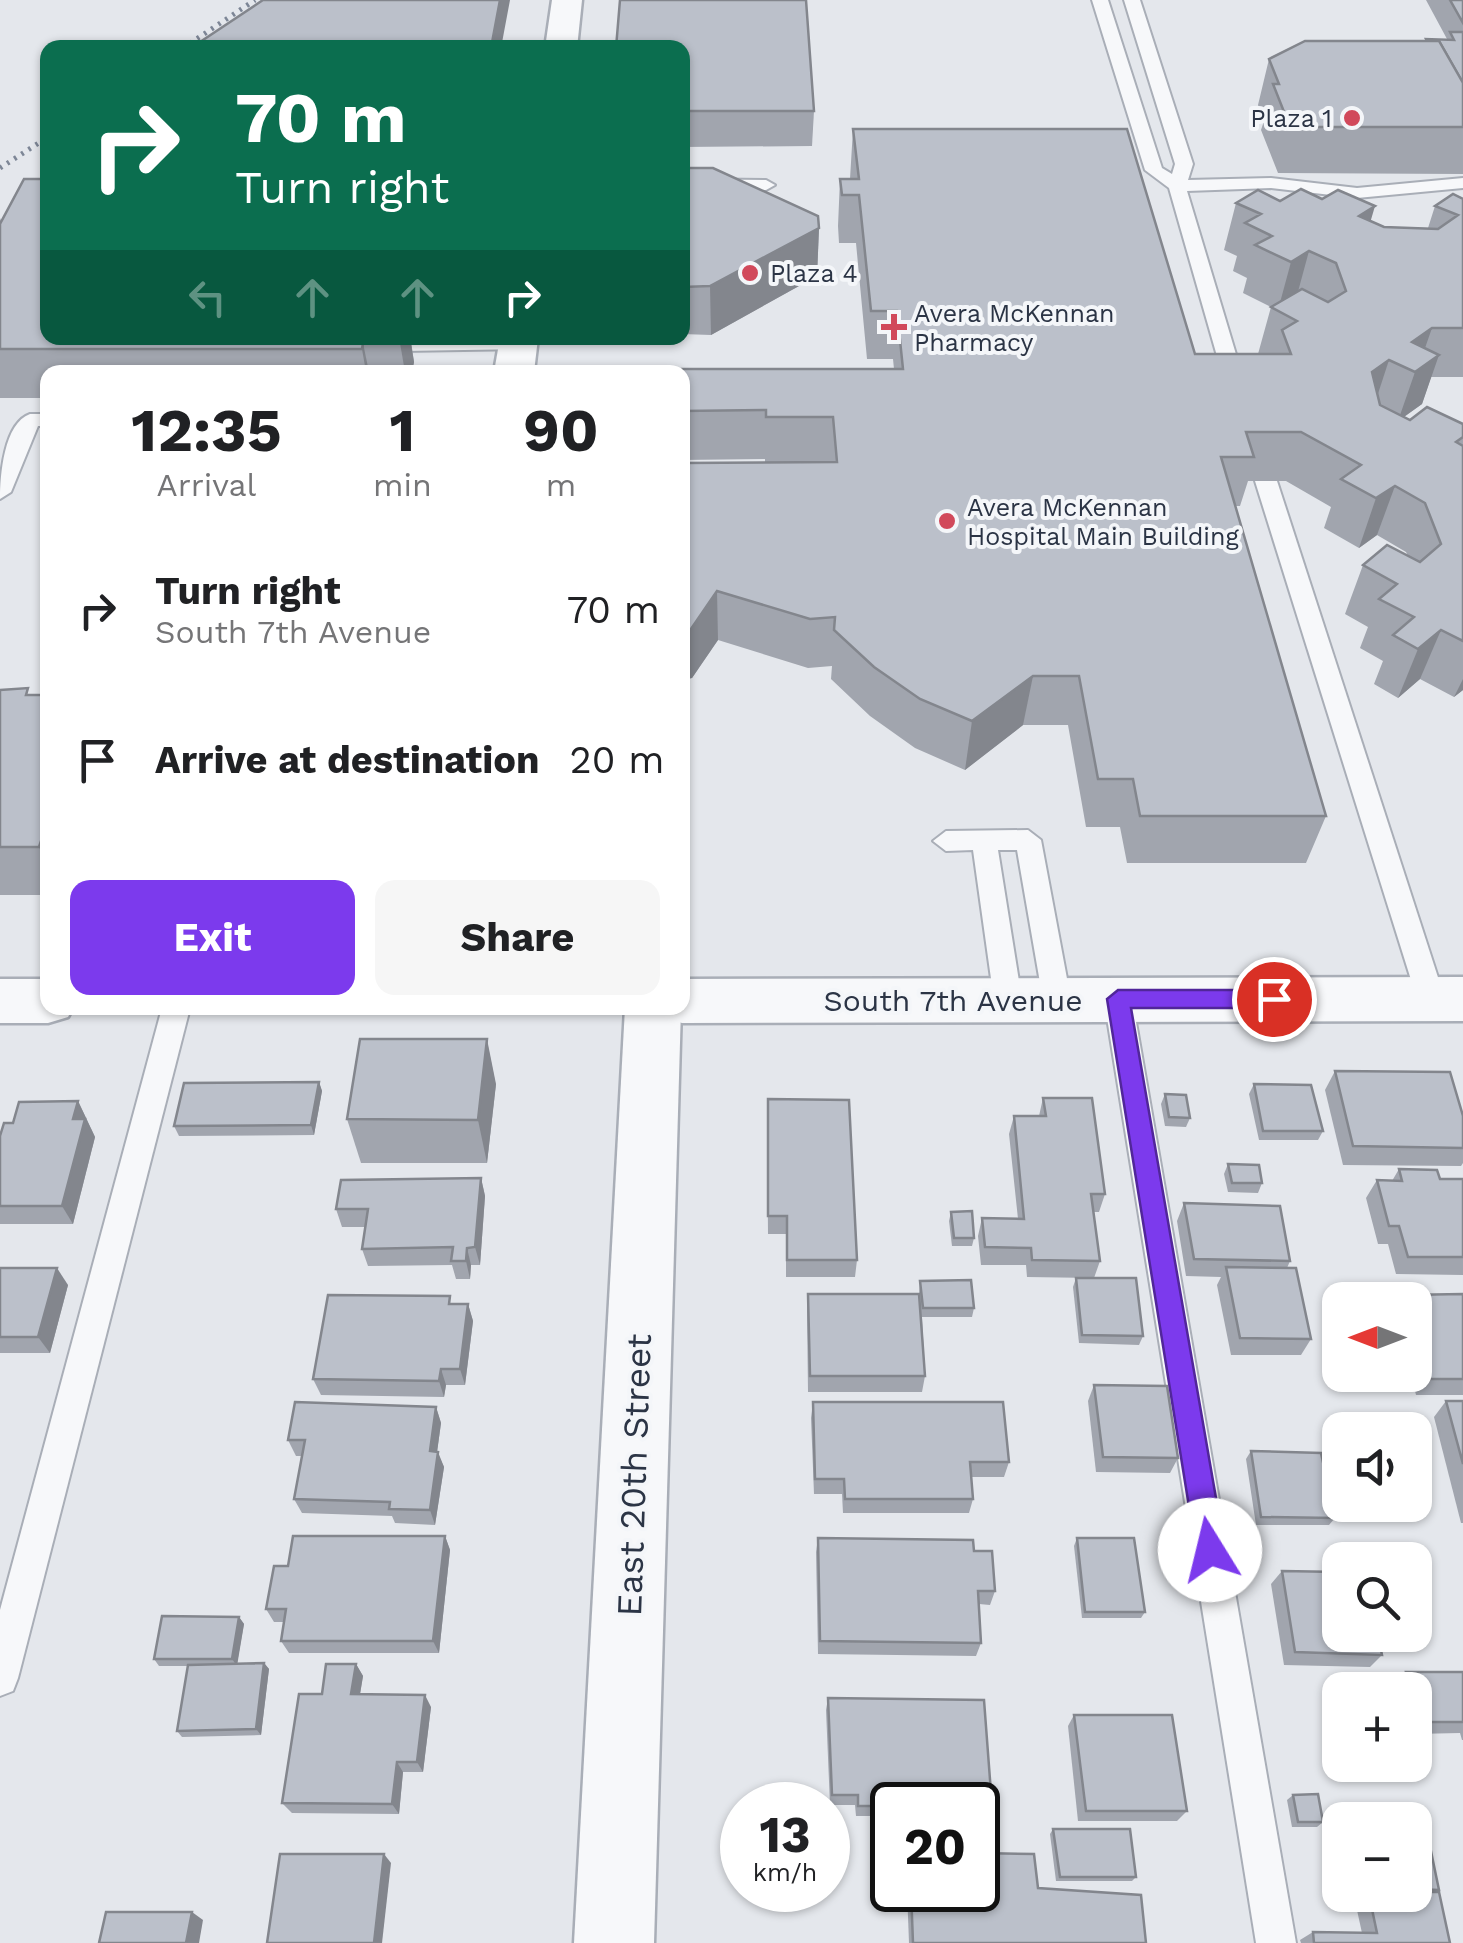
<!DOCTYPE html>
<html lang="en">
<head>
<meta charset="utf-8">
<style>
  :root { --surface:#fff; --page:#f6f6f6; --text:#202124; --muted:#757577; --accent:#7c3aed }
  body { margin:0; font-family:"Work Sans",sans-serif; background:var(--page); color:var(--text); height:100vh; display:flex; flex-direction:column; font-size:38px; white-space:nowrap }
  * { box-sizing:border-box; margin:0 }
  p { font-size:32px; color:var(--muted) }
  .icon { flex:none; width:55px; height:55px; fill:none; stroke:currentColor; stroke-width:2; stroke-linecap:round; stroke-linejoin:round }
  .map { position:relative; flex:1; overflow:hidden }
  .side { position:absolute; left:40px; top:365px; width:650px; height:650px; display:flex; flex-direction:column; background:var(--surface); border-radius:20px; box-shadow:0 2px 8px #0004 }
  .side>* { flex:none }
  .banner { position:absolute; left:40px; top:40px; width:650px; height:305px; border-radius:20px; box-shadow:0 2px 8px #0004; background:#0b6e4f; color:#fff; overflow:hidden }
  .needle { width:65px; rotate:270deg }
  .tools { position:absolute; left:1322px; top:1282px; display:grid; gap:20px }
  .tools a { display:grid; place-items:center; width:110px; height:110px; border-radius:20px; background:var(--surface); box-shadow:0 2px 8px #0004; font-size:50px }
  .speed { position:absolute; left:720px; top:1782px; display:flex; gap:20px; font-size:50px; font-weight:700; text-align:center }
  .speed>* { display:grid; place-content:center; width:130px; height:130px; border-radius:50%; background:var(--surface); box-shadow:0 2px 8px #0004; line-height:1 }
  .speed small { font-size:25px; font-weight:400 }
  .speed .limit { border:5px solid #111; border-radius:15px; background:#fff; color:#111 }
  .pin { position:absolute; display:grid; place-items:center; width:85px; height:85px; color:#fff; margin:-42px; border:5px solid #fff; border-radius:50%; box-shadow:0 2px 10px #0007 }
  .me { position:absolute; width:110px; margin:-55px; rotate:351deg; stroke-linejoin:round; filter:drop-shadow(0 0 8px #0008) }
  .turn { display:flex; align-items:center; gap:35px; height:210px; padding:0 30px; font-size:45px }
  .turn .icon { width:130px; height:130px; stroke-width:2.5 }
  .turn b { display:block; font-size:70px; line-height:85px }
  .lanes { display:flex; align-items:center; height:95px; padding:0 30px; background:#0003; justify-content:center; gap:50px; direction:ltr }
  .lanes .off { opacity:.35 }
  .eta { display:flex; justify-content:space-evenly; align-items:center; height:170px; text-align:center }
  .eta b { font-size:60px; font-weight:700; line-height:70px }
  .cta { display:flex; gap:20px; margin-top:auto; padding:20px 30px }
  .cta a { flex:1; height:115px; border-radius:20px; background:var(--accent); color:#fff; font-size:40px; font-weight:700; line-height:115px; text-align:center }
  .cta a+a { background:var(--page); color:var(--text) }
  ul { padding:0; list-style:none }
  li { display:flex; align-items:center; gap:30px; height:150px; padding:0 30px }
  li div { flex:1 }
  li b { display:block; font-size:38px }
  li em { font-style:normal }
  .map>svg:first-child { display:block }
</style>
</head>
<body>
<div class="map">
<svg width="1463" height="1943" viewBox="0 0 1463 1943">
  <rect width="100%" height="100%" fill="#e4e7ec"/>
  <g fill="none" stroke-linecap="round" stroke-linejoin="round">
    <defs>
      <g id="service">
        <path d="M1092,0H1108L1162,168L1172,174L1175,164L1124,0H1140L1193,164L1188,180L1271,178L1357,188L1463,178V188L1357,198L1271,188L1187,191L1247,391L1244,395L1227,391L1169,188L1145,170Z"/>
        <path d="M682,179L766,180L775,185L766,190L682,189Z"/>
        <path d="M518,339L528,345L525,349L402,351L397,365L380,361L383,345L393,339Z"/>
        <path d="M30,414H48V426H38L11,492L0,499C0,475 4,423 30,414Z"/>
        <path d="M1266,475L1277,481L1445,999L1441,1007H1421L1417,999L1255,481Z"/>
        <path d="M1028,830L1041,840L1071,1000L1067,1008H1047L1043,1000L1017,850H998L1022,1000L1018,1008H998L994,1000L973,850L946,851L933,841L946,831Z"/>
        <path d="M1118,988L1128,991L1132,999L1296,1943H1256L1104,999L1108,991Z"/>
        <path d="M162,1008H190L18,1678L13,1691L0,1696V1610Z"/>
      </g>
      <path id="minor" d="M625,1008H681L654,1943H574Z"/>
      <g id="tertiary">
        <path d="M552,0H582L577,48H545Z"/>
        <path d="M500,338H538L534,372H494Z"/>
        <path d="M1463,977V1021L682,1023L662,1017L657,1008H682V979Z"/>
        <path d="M0,979H48V1008H73L68,1017L48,1023H0Z"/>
      </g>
    </defs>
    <use href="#service" stroke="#a9aeb7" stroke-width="4"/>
    <use href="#minor" stroke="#a9aeb7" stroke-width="5"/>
    <use href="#tertiary" stroke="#a9aeb7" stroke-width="5"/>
    <use href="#service" fill="#f7f8fa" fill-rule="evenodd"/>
    <use href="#minor" fill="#f7f8fa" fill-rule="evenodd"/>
    <use href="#tertiary" fill="#f7f8fa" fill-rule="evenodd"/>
    <g stroke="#7d8696" stroke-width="5" stroke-dasharray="2.5 6" stroke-linecap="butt">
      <path d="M183,48L255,0"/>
      <path d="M0,168L48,137"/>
    </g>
  </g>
  <g fill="#a1a5ae">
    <path d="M1426,0H1463V174L1278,173L1261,130L1264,121L1258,105L1269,59L1447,39Z"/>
    <path d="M682,48L814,111L812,146L682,147Z"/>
    <path d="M853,129L1195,354H1258L1271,307L1243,293L1247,278L1233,271L1237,256L1224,250L1236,203L1280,201L1371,222L1384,227L1428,228L1435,206L1463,199V377H1431L1422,404L1404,417L1410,420L1463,424V690L1454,697L1420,679L1398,698L1374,684L1383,661L1360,648L1368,627L1345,614L1363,565L1408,556L1406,552L1377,535L1359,548L1324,528L1331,507L1286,481H1248L1240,506H1235L1326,816L1306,863H1127L1120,827H1086L1068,725H1023L965,770L915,748L870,716L831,679L832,666L808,668L718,640L692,678L682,680L765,463V459L682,460V369H894L893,359H867L856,243H839L838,226L840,179H850Z"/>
    <path d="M682,171L819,228L817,276L711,335L682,334Z"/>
    <path d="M0,218L48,338H421V341H411L414,362L412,372H48V398H0Z"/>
    <path d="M0,690L31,695H48V895H0Z"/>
    <path d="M1335,1071L1463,1116V1163L1461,1166L1343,1165L1325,1090Z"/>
    <path d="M319,1082L322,1091L314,1135L179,1136L174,1126Z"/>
    <path d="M496,1084L487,1163H361L347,1119Z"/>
    <path d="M1254,1084L1323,1131L1318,1140H1259L1249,1094Z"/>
    <path d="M1165,1094L1190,1118L1186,1127L1165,1126L1161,1104Z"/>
    <path d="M1043,1098L1105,1194L1099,1212H1094L1100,1261L1094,1278L1027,1277L1026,1265H981L978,1236L982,1218L1018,1219L1009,1134L1014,1116H1039Z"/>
    <path d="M78,1101L95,1137L73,1224H0V1136L13,1123Z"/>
    <path d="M767,1118L857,1260L855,1277H786V1234H768Z"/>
    <path d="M1228,1164L1262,1183L1258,1193L1228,1192L1224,1174Z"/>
    <path d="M1399,1169L1440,1179H1463V1275L1396,1274L1388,1244H1378L1366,1198L1377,1180L1392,1181Z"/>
    <path d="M481,1178L485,1196L480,1265H471L470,1279H456L452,1265L368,1266L362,1249L365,1227H342L336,1209Z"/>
    <path d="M1184,1203L1290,1261L1287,1268L1311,1339L1301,1355H1231L1217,1285L1221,1277L1186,1276L1177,1221Z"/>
    <path d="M951,1212L974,1238L972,1246H952L949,1221Z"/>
    <path d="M0,1268L68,1285L50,1353H0Z"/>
    <path d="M1076,1278L1143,1336L1139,1345L1079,1343L1073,1287Z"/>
    <path d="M920,1281L974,1308L972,1317H922L925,1376L922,1392H808L807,1311L808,1294H919Z"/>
    <path d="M1463,1294V1395H1416L1411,1375H1415V1300H1401L1405,1295Z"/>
    <path d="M453,1304H468L473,1321L465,1385H446L444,1397L321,1395L313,1379Z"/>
    <path d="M1094,1385L1178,1458L1170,1473L1096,1472L1088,1401Z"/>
    <path d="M1446,1401H1463V1523H1461L1434,1417Z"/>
    <path d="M813,1402L1009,1462L1004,1477H971L973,1499L969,1513H843L842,1494H814L811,1418Z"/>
    <path d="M436,1407L441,1423L437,1452L444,1467L435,1525L395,1523L392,1516L302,1513L294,1499L302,1456H296L288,1440Z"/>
    <path d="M1251,1451L1335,1518L1329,1525H1256L1246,1459Z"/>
    <path d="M445,1536L450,1550L439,1653H289L281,1641L284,1622H274L266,1609L288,1566Z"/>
    <path d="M818,1538L974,1551L995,1591L990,1605L979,1604L981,1643L976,1656L818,1654L816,1552Z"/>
    <path d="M1077,1538L1145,1612L1141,1618H1082L1074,1546Z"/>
    <path d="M1282,1571L1382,1655L1370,1667L1284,1665L1271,1584Z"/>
    <path d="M239,1617L244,1624L237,1663H264L269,1669L261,1735L182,1737L177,1731L188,1666H159L154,1659Z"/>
    <path d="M356,1664L363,1676L360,1694L431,1707L423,1772H403L399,1814L292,1813L282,1803L322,1694Z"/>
    <path d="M1406,1672H1463V1740H1462L1460,1733L1415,1734V1690H1395L1393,1684Z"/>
    <path d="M828,1698L992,1806L986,1816H978V1805H892V1816H856L855,1805H830L826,1710Z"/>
    <path d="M1074,1715L1187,1811L1177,1821H1078L1068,1726Z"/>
    <path d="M1293,1795L1323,1822L1317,1827H1292L1287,1800Z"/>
    <path d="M1053,1829L1136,1877L1132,1881H1056L1050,1834Z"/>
    <path d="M1415,1832L1439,1890L1435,1892L1450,1943H1301L1300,1940L1313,1932L1362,1933L1355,1901L1365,1895H1415Z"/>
    <path d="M1038,1888L1146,1943H909L907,1890Z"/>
  </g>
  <g fill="#83868d">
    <path d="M500,0H510L501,48H491Z"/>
    <path d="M1375,206L1361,254L1359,216Z"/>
    <path d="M819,228L817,276L711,335L710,286Z"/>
    <path d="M1309,251L1296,299L1278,310L1291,262Z"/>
    <path d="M1432,328L1417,371L1439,355L1422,404L1398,421L1415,372L1412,342Z"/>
    <path d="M401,338H410L414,362L412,372H405L400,343Z"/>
    <path d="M363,343L369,372H366L362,349Z"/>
    <path d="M1389,360L1373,409L1372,372Z"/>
    <path d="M1395,486L1377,535L1359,548L1376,498Z"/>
    <path d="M717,591L718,640L692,678L682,680V631Z"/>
    <path d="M1441,630L1420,679L1398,698L1418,649Z"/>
    <path d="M1033,676L1023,725L965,770L972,721Z"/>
    <path d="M1463,679V690L1454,697Z"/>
    <path d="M42,838L48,849V864L39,847Z"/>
    <path d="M487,1039L496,1084L487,1163L478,1120Z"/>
    <path d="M319,1082L322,1091L314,1135L311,1125Z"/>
    <path d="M78,1101L95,1137L73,1224L62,1206L73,1119Z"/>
    <path d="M481,1178L485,1196L480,1265L475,1247Z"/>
    <path d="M467,1248L471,1265L470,1279L466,1261Z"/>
    <path d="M57,1268L68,1285L50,1353L38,1337Z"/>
    <path d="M468,1304L473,1321L465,1385L460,1369Z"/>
    <path d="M441,1369L446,1385L444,1397L439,1381Z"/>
    <path d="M436,1407L441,1423L435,1467L430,1451Z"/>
    <path d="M438,1452L444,1467L435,1525L430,1510Z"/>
    <path d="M445,1536L450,1550L439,1653L433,1641Z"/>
    <path d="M239,1617L244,1624L237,1666L232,1659Z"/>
    <path d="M264,1663L269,1669L261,1735L256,1729Z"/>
    <path d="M356,1664L363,1676L358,1706L351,1694Z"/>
    <path d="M425,1695L431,1707L423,1772L417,1762Z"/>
    <path d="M397,1762L403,1772L399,1814L392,1804Z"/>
    <path d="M384,1854L391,1863L382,1943H374Z"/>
    <path d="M192,1912L203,1920L199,1943H186Z"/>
  </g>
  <g fill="#bbc0ca" stroke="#83868d" stroke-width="2.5">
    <path d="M263,0H500L491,48H191Z"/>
    <path d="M620,0H806L814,111H682V48H616Z"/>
    <path d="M1450,0H1463V23Z"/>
    <path d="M1450,32H1463V83L1439,41H1427L1426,39L1454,40Z"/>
    <path d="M1305,41H1439L1463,83V127H1290L1273,84H1279L1269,59Z"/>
    <path d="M853,129H1127L1195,354H1291L1282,330L1297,321L1271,307L1302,289L1328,302L1346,291L1336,263L1309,251L1291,262L1255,245L1272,236L1245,223L1261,214L1236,203L1258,190L1280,201L1301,189L1322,199L1338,190L1375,206L1359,216L1384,227L1438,229L1458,215L1435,206L1453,194L1463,199V328H1432L1412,342L1439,355L1415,372L1389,360L1372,372L1380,405L1410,420L1427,407L1463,424V437L1456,442L1463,446V641L1441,630L1418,649L1393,635L1414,617L1379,599L1397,584L1363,565L1387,545L1420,562L1441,544L1425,503L1395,486L1376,498L1341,479L1361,465L1301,432H1246L1254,457H1221L1326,816H1140L1133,779H1098L1079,676H1033L972,721L920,699L874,667L834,630L835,617L810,619L717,591L691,629L682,631V463L837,462L833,417H766V410L682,411V369H903L897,311H871L859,195H842L840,179H859Z"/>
    <path d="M688,168H713L818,216L819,228L710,286L683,287L682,171Z"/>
    <path d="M24,179H48V338H401L400,343H363L362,349H0V224Z"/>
    <path d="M28,688L26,695H48V838H42L39,847H0V690Z"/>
    <path d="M360,1039H487L478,1120L347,1119Z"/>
    <path d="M1335,1071L1450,1072L1463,1116V1148L1353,1146Z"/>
    <path d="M319,1082L311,1125L174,1126L184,1083Z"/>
    <path d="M1254,1084L1311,1085L1323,1131H1263Z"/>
    <path d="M1165,1094L1186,1095L1190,1118L1169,1117Z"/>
    <path d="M1043,1098H1092L1105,1194H1091L1100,1261L1032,1260L1031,1248L985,1247L982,1218L1024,1219L1014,1116H1046Z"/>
    <path d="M768,1099L849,1100L857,1260H787V1216H768Z"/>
    <path d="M78,1101L73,1119H85L62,1206H0V1136L4,1123H13L19,1102Z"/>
    <path d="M1228,1164L1259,1165L1262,1183H1232Z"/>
    <path d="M1399,1169L1437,1170L1440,1179H1463V1257H1408L1399,1226H1389L1377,1180L1402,1181Z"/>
    <path d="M481,1178L475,1247L467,1248L466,1261H451L453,1247L362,1249L368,1209H336L341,1180Z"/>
    <path d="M1184,1203L1280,1206L1290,1261L1194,1259Z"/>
    <path d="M972,1211L974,1238H954L951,1212Z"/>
    <path d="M1226,1267L1296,1268L1311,1339L1240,1338Z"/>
    <path d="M0,1268H57L38,1337H0Z"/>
    <path d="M1076,1278H1136L1143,1336L1082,1335Z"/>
    <path d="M971,1280L974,1308H923L920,1281Z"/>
    <path d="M808,1294H919L925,1376H810Z"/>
    <path d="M1463,1294V1379H1429L1415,1331V1300H1406L1405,1295Z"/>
    <path d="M328,1295L450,1296L449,1304H468L460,1369H441L439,1381L313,1379Z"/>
    <path d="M1094,1385L1167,1386L1178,1458L1103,1457Z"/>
    <path d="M1446,1401H1463V1464Z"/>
    <path d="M295,1402L436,1407L430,1451L438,1452L430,1510L389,1509L390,1502L294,1499L305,1440H288Z"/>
    <path d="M813,1402H1003L1009,1462H970L973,1499H845L844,1479H815Z"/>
    <path d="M1251,1451L1321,1453L1335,1518L1261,1517Z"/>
    <path d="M293,1536H445L433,1641H281L286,1609H266L274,1566H288Z"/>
    <path d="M818,1538L973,1540L974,1551H992L995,1591H978L981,1643L820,1641Z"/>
    <path d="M1077,1538H1134L1145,1612H1085Z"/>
    <path d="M1282,1571L1340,1572V1635H1378L1382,1655L1295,1652Z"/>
    <path d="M162,1616L239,1617L232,1659H154Z"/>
    <path d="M264,1663L256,1729L177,1731L188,1665Z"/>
    <path d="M326,1664H356L351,1694L425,1695L417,1762H397L392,1804L282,1803L299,1694H322Z"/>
    <path d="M1406,1672H1463V1722H1418L1415,1708V1690H1411Z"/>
    <path d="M828,1698L984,1700L992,1806H858V1795H832Z"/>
    <path d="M1074,1715H1172L1187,1811H1086Z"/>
    <path d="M1318,1794L1323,1822H1298L1293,1795Z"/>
    <path d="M1053,1829H1130L1136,1877H1060Z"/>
    <path d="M1415,1832H1427L1439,1890L1415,1889Z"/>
    <path d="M978,1853L1034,1854L1038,1888L1141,1895L1146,1943H913L911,1890H978Z"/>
    <path d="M280,1854H384L374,1943H267Z"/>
    <path d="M1415,1892H1439L1450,1943H1314L1313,1932L1377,1933L1369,1895H1415Z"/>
    <path d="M106,1912H192L186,1943H99Z"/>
  </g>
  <path fill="#7c3aed" stroke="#51269a" stroke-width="2.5" d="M1118,990H1274L1286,999L1274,1008H1131L1225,1550L1220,1560L1210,1564L1200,1560L1196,1550L1107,999Z"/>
  <g fill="#d1495b" stroke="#f4f6f9" stroke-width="4">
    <circle cx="1352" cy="118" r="10"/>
    <circle cx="750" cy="273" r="10"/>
    <path d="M889 312h10v10h10v10h-10v10h-10v-10h-10v-10h10z"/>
    <circle cx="947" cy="521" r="10"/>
  </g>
  <g text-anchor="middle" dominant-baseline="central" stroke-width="8" stroke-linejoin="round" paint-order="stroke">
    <g font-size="25" fill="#2b3445" stroke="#f4f6f9" text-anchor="start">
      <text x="1332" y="118" text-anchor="end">Plaza 1</text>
      <text x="770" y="273">Plaza 4</text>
      <text x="914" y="313">Avera McKennan<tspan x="914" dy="29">Pharmacy</tspan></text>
      <text x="967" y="507">Avera McKennan<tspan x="967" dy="29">Hospital Main Building</tspan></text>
    </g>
    <g font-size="30" fill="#2b3445" stroke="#f4f6f9">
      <text x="953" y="1000">South 7th Avenue</text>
    </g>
    <g font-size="35" fill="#2b3445" stroke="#f4f6f9">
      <text transform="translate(634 1475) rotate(-88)">East 20th Street</text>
    </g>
  </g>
</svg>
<div class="tools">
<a><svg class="needle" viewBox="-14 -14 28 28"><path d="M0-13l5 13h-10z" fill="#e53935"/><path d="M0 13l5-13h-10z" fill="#757577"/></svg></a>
<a><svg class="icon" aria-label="sound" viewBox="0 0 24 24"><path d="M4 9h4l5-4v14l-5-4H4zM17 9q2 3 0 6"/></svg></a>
<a><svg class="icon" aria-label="search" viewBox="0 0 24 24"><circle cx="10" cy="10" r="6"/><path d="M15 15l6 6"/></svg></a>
<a>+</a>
<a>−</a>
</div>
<div class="speed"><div>13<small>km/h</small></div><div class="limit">20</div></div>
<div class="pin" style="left:1274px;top:999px;background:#d93025"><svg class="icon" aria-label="arrive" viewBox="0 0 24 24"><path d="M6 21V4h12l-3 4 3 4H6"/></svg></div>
<svg class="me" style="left:1210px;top:1550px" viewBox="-20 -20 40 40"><circle r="19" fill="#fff"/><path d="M0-13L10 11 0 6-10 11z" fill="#7c3aed"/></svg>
<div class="banner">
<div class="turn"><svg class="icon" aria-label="right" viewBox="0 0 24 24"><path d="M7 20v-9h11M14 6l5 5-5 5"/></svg><div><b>70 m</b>Turn right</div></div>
<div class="lanes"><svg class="icon off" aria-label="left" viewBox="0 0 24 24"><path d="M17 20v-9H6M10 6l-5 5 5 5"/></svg><svg class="icon off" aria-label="ahead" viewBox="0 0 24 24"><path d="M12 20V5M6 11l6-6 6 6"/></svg><svg class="icon off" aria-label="ahead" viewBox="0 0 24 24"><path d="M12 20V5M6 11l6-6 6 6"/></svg><svg class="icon" aria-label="right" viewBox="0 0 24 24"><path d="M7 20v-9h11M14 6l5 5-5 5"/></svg></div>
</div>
<section class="side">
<div class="eta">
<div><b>12:35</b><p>Arrival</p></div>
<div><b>1</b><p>min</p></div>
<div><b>90</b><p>m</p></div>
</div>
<ul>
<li><svg class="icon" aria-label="right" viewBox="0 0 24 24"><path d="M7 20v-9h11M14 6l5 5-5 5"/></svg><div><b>Turn right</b><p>South 7th Avenue</p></div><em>70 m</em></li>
<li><svg class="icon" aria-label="arrive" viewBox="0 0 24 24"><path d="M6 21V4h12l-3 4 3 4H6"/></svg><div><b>Arrive at destination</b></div><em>20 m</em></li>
</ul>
<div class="cta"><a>Exit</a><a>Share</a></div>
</section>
</div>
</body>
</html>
